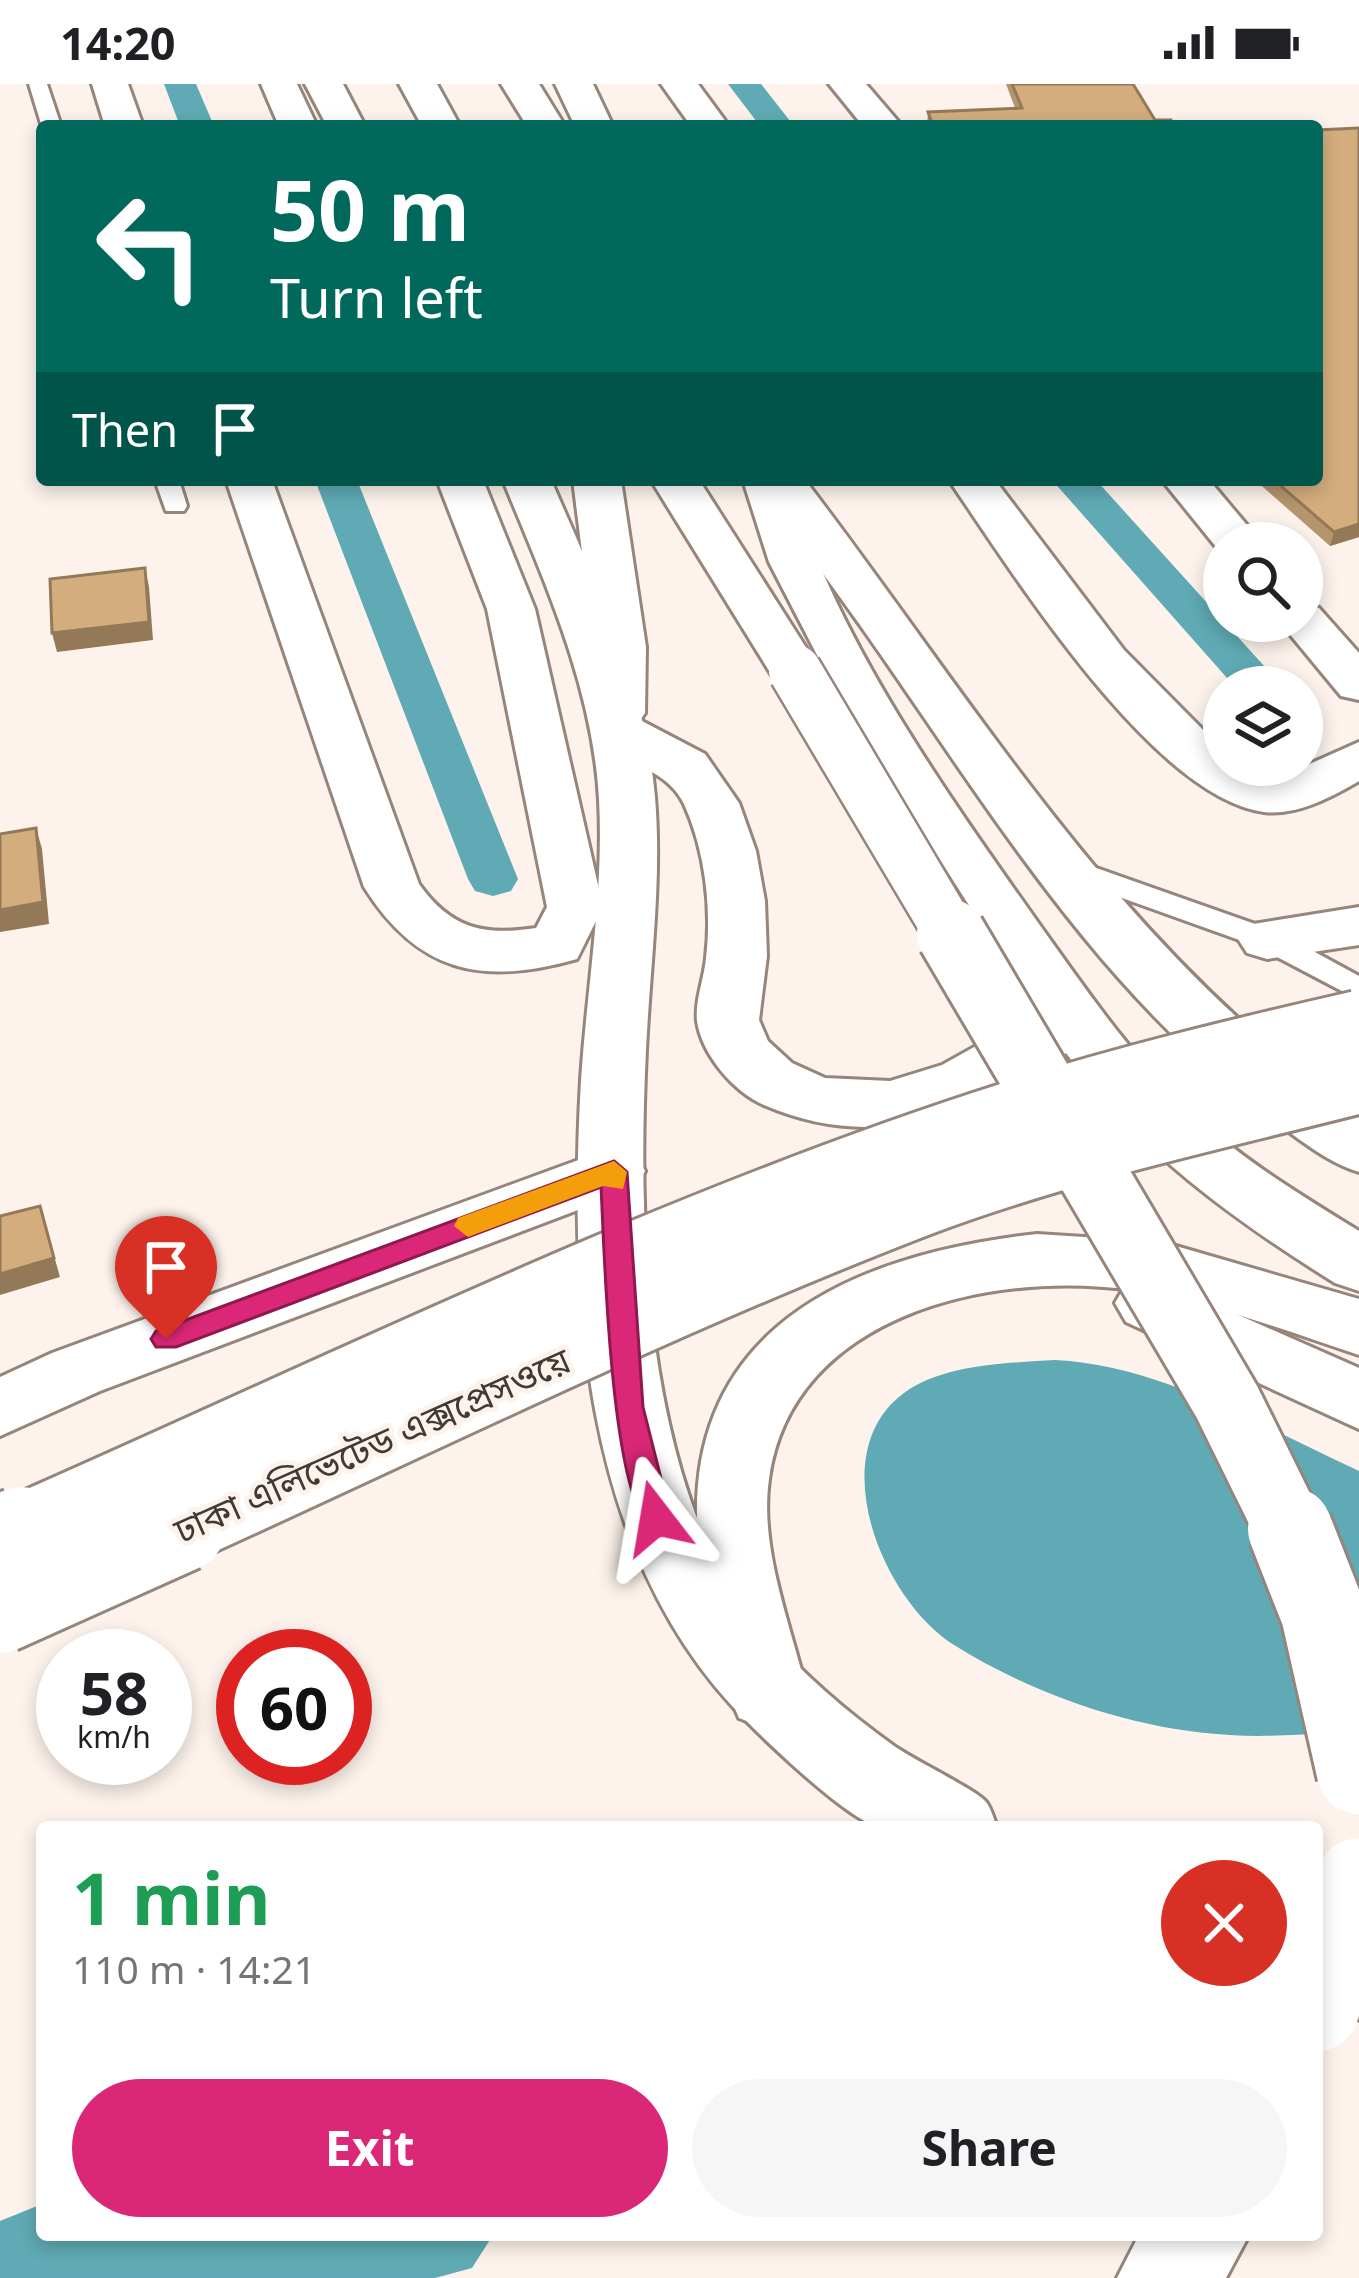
<!DOCTYPE html>
<html lang="en">
<head>
<meta charset="utf-8">
<style>
  :root { --surface:#fff; --page:#f6f6f6; --text:#202124; --muted:#757577; --accent:#db2777 }
  body { margin:0; font-family:"Noto Sans","Noto Sans Bengali",sans-serif; background:var(--page); color:var(--text); height:100vh; display:flex; flex-direction:column; font-size:45px; white-space:nowrap }
  * { box-sizing:border-box; margin:0 }
  p { font-size:39px; color:var(--muted) }
  .icon { flex:none; width:66px; height:66px; fill:none; stroke:currentColor; stroke-width:2; stroke-linecap:round; stroke-linejoin:round }
  .map { position:relative; flex:1; overflow:hidden }
  .drawer { position:absolute; left:36px; top:1737px; width:1287px; height:420px; display:flex; flex-direction:column; background:var(--surface); border-radius:12px; box-shadow:0 6px 18px #0003 }
  .drawer>* { flex:none }
  .hud { position:absolute; left:36px; top:36px; width:1287px; height:366px; border-radius:12px; box-shadow:0 6px 18px #0003; background:#00695c; color:#fff; overflow:hidden }
  .tools { position:absolute; left:1203px; top:438px; display:grid; gap:24px }
  .tools a { display:grid; place-items:center; width:120px; height:120px; border-radius:50%; background:var(--surface); box-shadow:0 6px 18px #0003; font-size:60px }
  .speed { position:absolute; left:36px; top:1545px; display:flex; gap:24px; font-size:60px; font-weight:700; text-align:center }
  .speed>* { display:grid; place-content:center; width:156px; height:156px; border-radius:50%; background:var(--surface); box-shadow:0 6px 18px #0003; line-height:1 }
  .speed small { font-size:30px; font-weight:400 }
  .speed .limit { border:18px solid #d22; background:#fff; color:#111 }
  .pin { position:absolute; display:grid; place-items:center; width:102px; height:102px; color:#fff; margin:-123px -51px; border-radius:50% 50% 50% 0; rotate:-45deg; box-shadow:0 0 12px #0007 }
  .pin .icon { rotate:45deg }
  .me { position:absolute; width:132px; margin:-66px; rotate:346deg; stroke-linejoin:round; filter:drop-shadow(0 0 9px #0008) }
  .turn { display:flex; align-items:center; gap:42px; height:252px; padding:0 36px; font-size:54px }
  .turn .icon { width:156px; height:156px; stroke-width:2.5 }
  .turn b { display:block; font-size:84px; line-height:102px }
  .then { display:flex; align-items:center; height:114px; padding:0 36px; background:#0003; gap:24px; font-size:45px }
  .round { display:grid; place-items:center; flex:none; width:126px; height:126px; border-radius:63px; background:var(--page) }
  .head { display:flex; align-items:center; justify-content:space-between; height:204px; padding:0 36px }
  h1 { font-size:72px; font-weight:700; line-height:90px; color:#1e9e55 }
  .button { display:flex; gap:24px; margin-top:auto; padding:24px 36px }
  .button a { flex:1; height:138px; border-radius:72px; background:var(--accent); color:#fff; font-size:48px; font-weight:700; line-height:138px; text-align:center }
  .button a+a { background:var(--page); color:var(--text) }
  .status { display:flex; justify-content:space-between; align-items:center; height:84px; padding:0 60px; background:var(--surface); direction:ltr }
  .status svg { height:33px; fill:currentColor }
  .map>svg:first-child { display:block }
</style>
</head>
<body>
<div class="status"><b>14:20</b><svg viewBox="0 0 49 12"><path d="M0 12V9h3v3zM5 12V6h3v6zM10 12V3h3v9zM15 12V0h3v12zM26 1h20v11H26zM47 4h2v5h-2z"/></svg></div>
<div class="map">
<svg width="1359" height="2194" viewBox="0 0 1359 2194">
  <rect width="100%" height="100%" fill="#fdf3ec"/>
  <g fill="#5faab4">
    <path d="M1055,1276C1164,1282 1261,1342 1359,1387V1648C1317,1649 1273,1654 1230,1651C1135,1646 1034,1611 954,1561C882,1516 822,1369 904,1309C943,1280 1008,1279 1055,1276Z"/>
    <path d="M42,2120V2151H493L472,2184L435,2194H0V2137Z"/>
  </g>
  <g fill="none" stroke-linecap="round" stroke-linejoin="round">
    <g fill="#5faab4" fill-rule="evenodd">
      <path d="M164,0H196L214,42H180Z"/>
      <path d="M728,0H761L794,42H760Z"/>
      <path d="M315,396H357L518,795L511,807L493,812L475,807L468,795Z"/>
      <path d="M1052,396H1096L1283,603H1235Z"/>
    </g>
    <defs>
      <g id="lane">
        <path d="M29,0H47L61,42L42,43Z"/>
        <path d="M155,396H179L187,422L184,427H166Z"/>
        <path d="M1068,774L1278,848L1359,892V916L1256,862L1058,791L1054,784L1058,777Z"/>
      </g>
      <g id="street">
        <path d="M92,0H128L143,42H105Z"/>
        <path d="M261,0H297L317,42H279Z"/>
        <path d="M661,0H698L729,42H691Z"/>
        <path d="M829,0H866L902,42H863Z"/>
        <path d="M226,396H272L419,800C451,845 484,852 536,844L547,823L487,525L437,396H483L535,525L603,823L577,875C482,902 418,889 364,803Z"/>
        <path d="M949,396H995L1124,566L1224,667V681H1242L1278,694L1359,658V697C1332,713 1296,732 1264,728C1152,713 1011,486 949,396Z"/>
        <path d="M1162,396H1209L1262,459H1224L1221,469Z"/>
        <path d="M1302,519L1319,524L1359,569V616L1341,612L1279,537H1302Z"/>
        <path d="M1359,823V861L1267,875L1247,869L1238,855L1247,841Z"/>
        <path d="M614,1063L636,1070L645,1087L636,1104L100,1307L0,1352V1293L52,1269Z"/>
      </g>
      <g id="primary">
        <path d="M305,0H343L365,42H327Z"/>
        <path d="M555,0H593L613,42H575Z"/>
        <path d="M503,396H551C595,498 645,600 655,713C662,797 650,882 646,966C639,1111 643,1276 690,1415C725,1520 806,1599 894,1662C912,1675 978,1707 986,1718C991,1724 994,1736 997,1743C961,1743 915,1750 879,1743C847,1736 758,1650 733,1623C581,1458 569,1209 581,996C587,903 604,810 599,716C593,603 545,499 503,396Z"/>
        <path d="M756,396H805C977,621 1122,868 1359,1031V1088C1327,1078 1302,1057 1274,1037C1111,920 1000,743 888,581C845,518 799,458 756,396Z"/>
        <path d="M1150,1192L1359,1284V1345L1126,1238L1115,1219L1126,1200Z"/>
      </g>
      <g id="highway">
        <path d="M399,0H437L460,42H422Z"/>
        <path d="M501,0H539L565,42H527Z"/>
        <path d="M573,396H621L646,563L645,629L640,636L705,670L739,719L756,767L765,817L767,872L759,936L768,957L792,979L825,994L890,997L942,981L1037,928L849,633L769,478L743,396H791C827,542 947,710 1034,833C1082,900 1128,969 1188,1025C1239,1074 1299,1110 1359,1147V1207L1335,1199C1231,1134 1140,1068 1066,969C970,1032 875,1069 764,1021C734,1008 702,971 697,937C695,916 704,895 706,874C712,824 705,766 684,720C664,679 615,682 593,648L598,640L591,629L594,563Z"/>
        <path d="M651,396H699L821,587L814,598L795,603L776,598Z"/>
        <path d="M1037,1150L1162,1158L1359,1215V1271C1284,1246 1210,1218 1132,1206C992,1186 792,1230 769,1395C759,1465 791,1541 807,1609L795,1634L767,1645L739,1634C723,1599 716,1559 708,1520C652,1271 815,1175 1037,1150Z"/>
        <path d="M1139,2151H1249L1226,2194H1117Z"/>
      </g>
    </defs>
    <use href="#lane" stroke="#95857b" stroke-width="6"/>
    <use href="#street" stroke="#95857b" stroke-width="6"/>
    <use href="#primary" stroke="#95857b" stroke-width="6"/>
    <use href="#highway" stroke="#95857b" stroke-width="6"/>
    <use href="#lane" fill="#fff" fill-rule="evenodd"/>
    <use href="#street" fill="#fff" fill-rule="evenodd"/>
    <use href="#primary" fill="#fff" fill-rule="evenodd"/>
    <use href="#highway" fill="#fff" fill-rule="evenodd"/>
    <defs>
      <path id="highway-bridge-far2" d="M795,587L953,853"/>
      <g id="highway-bridge-far1">
        <path d="M951,850L1227,1318L1291,1448"/>
        <path d="M14,1448C343,1304 667,1142 1009,1033C1124,996 1241,968 1359,941"/>
        <path d="M176,1448C423,1336 669,1214 922,1117C1063,1064 1214,1032 1359,995"/>
      </g>
      <g id="highway-bridge">
        <path d="M1290,1445L1323,1529L1359,1688"/>
        <path d="M0,1454L21,1445"/>
        <path d="M0,1527L183,1445"/>
        <path d="M1317,1925L1359,1796"/>
      </g>
    </defs>
    <use href="#highway-bridge-far2" stroke="#95857b" stroke-width="57" stroke-linecap="butt"/>
    <use href="#highway-bridge-far1" stroke="#95857b" stroke-width="74" stroke-linecap="butt"/>
    <use href="#highway-bridge" stroke="#95857b" stroke-width="90" stroke-linecap="butt"/>
    <use href="#highway-bridge-far2" stroke="#fff" stroke-width="52"/>
    <use href="#highway-bridge-far1" stroke="#fff" stroke-width="68"/>
    <use href="#highway-bridge" stroke="#fff" stroke-width="84"/>
  </g>
  <g fill="#b5956c">
    <path d="M1006,0H1133L1155,36L1174,42H927L928,28L1015,24Z"/>
    <path d="M1255,396H1317L1359,453L1330,462Z"/>
  </g>
  <g fill="#947958">
    <path d="M1359,440V453L1330,462L1334,448Z"/>
    <path d="M145,484L149,503L153,556L57,568L52,549Z"/>
    <path d="M36,744L42,765L49,840L0,848V826Z"/>
    <path d="M40,1122L60,1193L0,1211V1190Z"/>
  </g>
  <g fill="#d3ad7e" stroke="#947958" stroke-width="3">
    <path d="M1012,0H1133L1155,36H1171L1174,42H933L928,28L1022,24Z"/>
    <path d="M1359,44V440L1334,448L1274,396H1317V46Z"/>
    <path d="M145,484L149,538L52,549L50,495Z"/>
    <path d="M36,744L43,818L0,826V750Z"/>
    <path d="M40,1122L54,1174L0,1190V1132Z"/>
  </g>
  <path fill="#db2777" stroke="#8e194d" stroke-width="3" d="M614,1077L627,1088L643,1323L671,1434L666,1444L656,1447C610,1431 604,1156 601,1103L176,1263H156L151,1255L156,1247Z"/>
  <path fill="#f59e0b" d="M614,1077L627,1088L623,1105L603,1102L468,1153L454,1142L458,1134Z"/>
  <g text-anchor="middle" dominant-baseline="central" stroke-width="10" stroke-linejoin="round" paint-order="stroke">
    <g font-size="36" fill="#403a35" stroke="#fdf3ec">
      <text transform="translate(372 1361) rotate(-24)">ঢাকা এলিভেটেড এক্সপ্রেসওয়ে</text>
    </g>
  </g>
</svg>
<div class="tools">
<a><svg class="icon" aria-label="search" viewBox="0 0 24 24"><circle cx="10" cy="10" r="6"/><path d="M15 15l6 6"/></svg></a>
<a><svg class="icon" aria-label="layers" viewBox="0 0 24 24"><path d="M12 4l9 5-9 5-9-5zM3 14l9 5 9-5"/></svg></a>
</div>
<div class="speed"><div>58<small>km/h</small></div><div class="limit">60</div></div>
<div class="pin" style="left:166px;top:1255px;background:#d93025"><svg class="icon" aria-label="arrive" viewBox="0 0 24 24"><path d="M6 21V4h12l-3 4 3 4H6"/></svg></div>
<svg class="me" style="left:656px;top:1434px" viewBox="-20 -20 40 40"><path d="M0-17L14 15 0 8-14 15z" fill="#db2777" stroke="#fff" stroke-width="4"/></svg>
<div class="hud">
<div class="turn"><svg class="icon" aria-label="left" viewBox="0 0 24 24"><path d="M17 20v-9H6M10 6l-5 5 5 5"/></svg><div><b>50 m</b>Turn left</div></div>
<div class="then">Then<svg class="icon" aria-label="arrive" viewBox="0 0 24 24"><path d="M6 21V4h12l-3 4 3 4H6"/></svg></div>
</div>
<section class="drawer">
<div class="head"><div><h1>1 min</h1><p>110 m · 14:21</p></div><a class="round" style="background:#d93025;color:#fff"><svg class="icon" aria-label="close" viewBox="0 0 24 24"><path d="M6 6l12 12M18 6L6 18"/></svg></a></div>
<div class="button"><a>Exit</a><a>Share</a></div>
</section>
</div>
</body>
</html>
